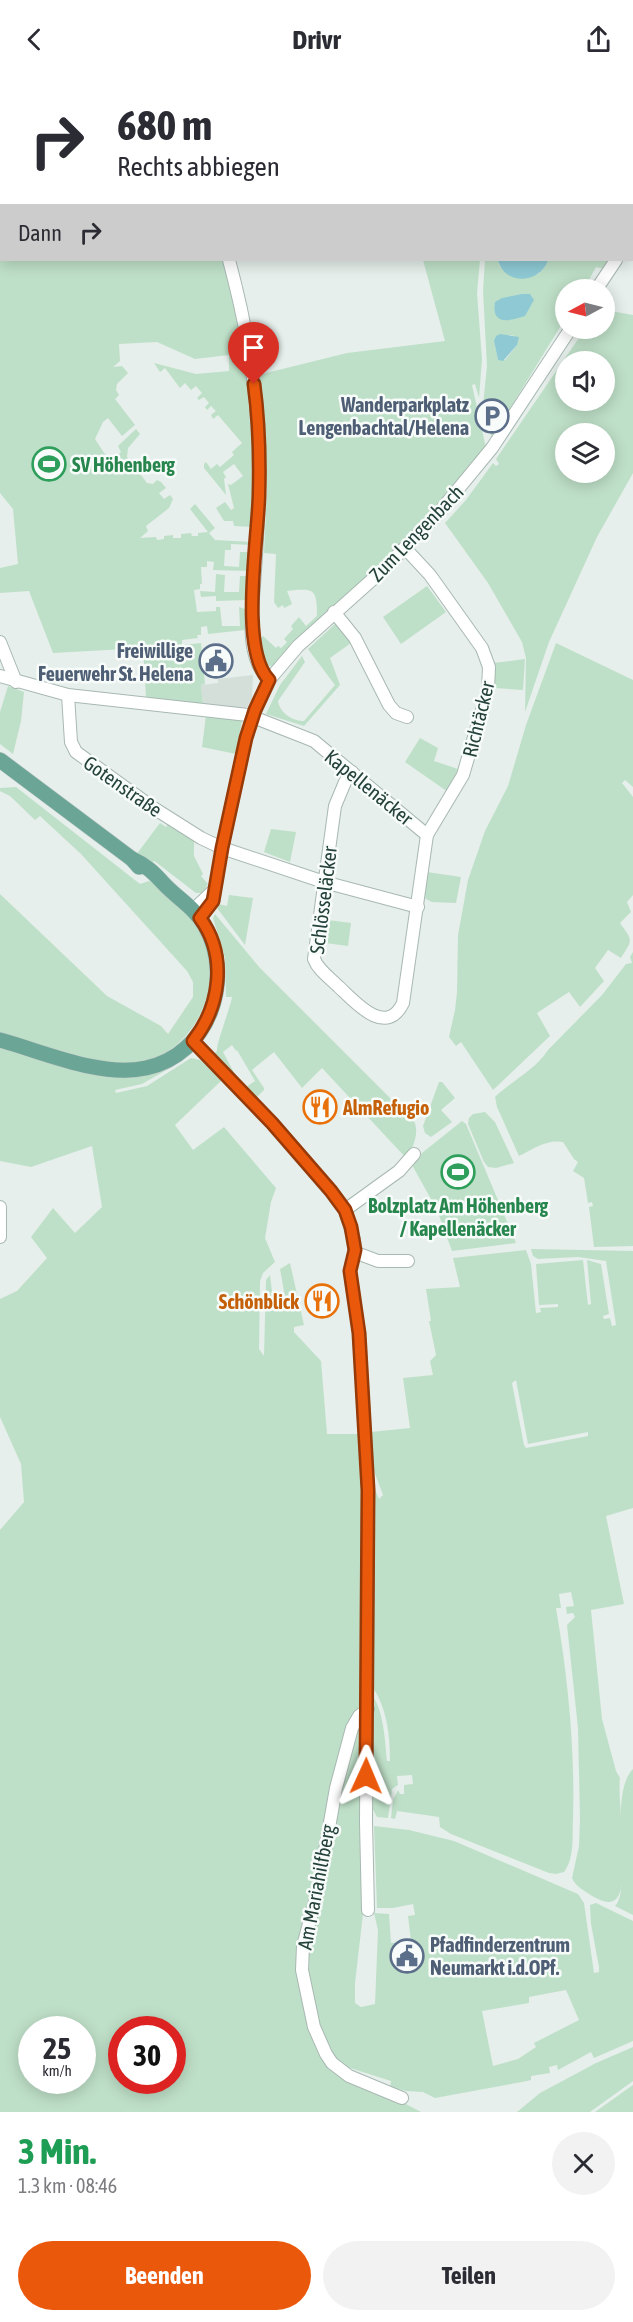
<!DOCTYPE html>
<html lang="de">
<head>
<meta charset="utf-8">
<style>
  :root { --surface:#fff; --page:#f2f2f3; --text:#2b2b33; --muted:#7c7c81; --accent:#ea580c }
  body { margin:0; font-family:"Asap Condensed",sans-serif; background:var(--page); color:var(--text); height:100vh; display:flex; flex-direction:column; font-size:22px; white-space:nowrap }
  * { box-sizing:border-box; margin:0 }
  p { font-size:20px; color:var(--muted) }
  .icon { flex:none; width:33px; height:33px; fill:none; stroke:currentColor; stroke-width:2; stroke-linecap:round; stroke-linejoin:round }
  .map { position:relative; height:2034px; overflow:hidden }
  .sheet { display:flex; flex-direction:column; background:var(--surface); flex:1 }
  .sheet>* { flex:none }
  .top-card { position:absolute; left:0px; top:0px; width:633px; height:183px; box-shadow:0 3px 15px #0003; background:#fff; color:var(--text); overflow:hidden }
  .needle { width:39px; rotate:263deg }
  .fabs { position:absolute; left:555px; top:201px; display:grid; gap:12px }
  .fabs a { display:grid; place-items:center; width:60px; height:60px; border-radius:50%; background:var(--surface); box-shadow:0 3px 15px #0003; font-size:30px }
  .speed { position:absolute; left:18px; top:1938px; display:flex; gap:12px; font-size:30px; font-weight:700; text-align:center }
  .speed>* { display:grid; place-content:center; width:78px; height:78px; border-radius:50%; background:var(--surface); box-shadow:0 3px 15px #0003; line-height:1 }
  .speed small { font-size:15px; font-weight:400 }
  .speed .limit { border:9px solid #d22; background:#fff; color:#111 }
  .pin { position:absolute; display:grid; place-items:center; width:51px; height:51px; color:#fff; margin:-62px -26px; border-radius:50% 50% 50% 0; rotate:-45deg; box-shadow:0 0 6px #0007 }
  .pin .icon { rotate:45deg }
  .me { position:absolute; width:66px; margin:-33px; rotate:1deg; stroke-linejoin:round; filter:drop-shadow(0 0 4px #0008) }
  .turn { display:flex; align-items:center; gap:21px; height:126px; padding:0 18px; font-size:27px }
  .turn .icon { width:78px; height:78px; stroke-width:2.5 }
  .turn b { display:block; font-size:42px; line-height:51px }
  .then { display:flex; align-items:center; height:57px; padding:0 18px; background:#0003; gap:12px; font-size:22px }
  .round { display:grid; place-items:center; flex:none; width:63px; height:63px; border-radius:32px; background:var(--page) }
  .overview { display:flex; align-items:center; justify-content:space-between; height:102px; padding:0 18px }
  h1 { font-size:36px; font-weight:700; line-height:45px; color:#1e9e55 }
  .button { display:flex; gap:12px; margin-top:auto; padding:12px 18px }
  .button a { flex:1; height:69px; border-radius:36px; background:var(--accent); color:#fff; font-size:24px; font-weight:700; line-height:69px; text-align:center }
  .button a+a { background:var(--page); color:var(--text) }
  header { display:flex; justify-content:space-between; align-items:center; height:78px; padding:0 18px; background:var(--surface); font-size:27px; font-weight:700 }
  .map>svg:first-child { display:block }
</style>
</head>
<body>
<header><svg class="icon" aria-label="back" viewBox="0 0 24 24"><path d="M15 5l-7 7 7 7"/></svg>Drivr<svg class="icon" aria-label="share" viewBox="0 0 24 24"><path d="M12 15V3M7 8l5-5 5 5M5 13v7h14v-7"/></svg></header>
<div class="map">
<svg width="633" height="2034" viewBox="0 0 633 2034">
  <rect width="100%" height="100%" fill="#e6efeb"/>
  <path fill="#d4dfda" d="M253,597L252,620L247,629L243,631L203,626L201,607L218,605V601Z"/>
  <g fill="#bfe0c8" fill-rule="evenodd">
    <path d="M0,0H171L2,2V182H223L245,277L255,413L253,449L234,448L233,443H224L216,430L225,424L231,432L234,430L228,406L231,407L243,398L234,386L223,394L226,399L224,401L226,417L204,390V386L206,384L211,391L217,386L220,389L234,377L232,374L242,365L218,337L213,341L211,337L216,333L211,328L207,332L205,329L209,325L204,319L199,322L197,320L202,315L196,308L191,312L185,305L180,310L165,290L160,294L154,285L196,296L229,293V277L195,281L157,264L119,266L120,283L113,289L122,288L128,295L117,306L116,312L119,317L115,321L135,347L122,358L108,340L103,344L95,361L110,384L121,374L118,368L136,351L140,356L128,370L127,379L147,405L153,406L157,402L161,404L166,410L159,415L164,421L170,417L173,421L169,430L146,448L148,453L140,460L156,459L157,462L164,461V458L173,457V460H181V456L191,455L192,458H198V455L208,454L190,431L195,426L215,450L209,455L215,462L251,464V467L231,466V472H225L224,488L239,489L240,474H249L248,493L213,492L214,484L207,483V489H201L202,506H200V511L194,512L197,534L216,533V529H220L222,548H240L239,529L245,531L246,533L245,552L208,556L207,548L201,549V557H197L198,560L182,562V567L201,565L205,606L201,607L203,626L146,620L143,570L53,575L29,513L0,515V490L18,486L13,431L0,415Z"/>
    <path d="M249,0H496L236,1Z"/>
    <path d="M502,0H633L632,154V2Z"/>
    <path d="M423,182H480L477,215L482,281L479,320L475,306L472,307L486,370L426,443L276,587L266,589L264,588L256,564L263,558L276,570L278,568L281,570L287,564L284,561L293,551L291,548L299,539L306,548L317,538C317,510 314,510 287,513L292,526L284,530L283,527L278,530L274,524L276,476L264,475L267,409L265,344L258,297L347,275L445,263Z"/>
    <path d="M485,182H498L500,189L523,200C537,198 543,195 548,182H611L604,191L596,189L584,211L566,212L565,241L509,332L512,335L495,358L492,359L490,355L503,334L502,326L489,323L483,327L487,288L483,213ZM509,257L515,258L517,267L505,282H498L494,263Z"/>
    <path d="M605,232L633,237V395L597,459L549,564L525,634L526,580L522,564L488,505L445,445L466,422L493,385L496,388L499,386L496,381L585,251L604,250ZM566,284H604V322H566ZM566,356H604V394H566Z"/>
    <path d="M216,496L225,497L224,514H239L240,498H248L247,522L216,523V518L201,519L200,513L215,514Z"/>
    <path d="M427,508L446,534L401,566L383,539Z"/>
    <path d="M335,546L351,565L330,580L340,607L304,648L266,636L280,607L302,578L305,584L278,623C280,635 292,643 304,643L335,607L308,571Z"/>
    <path d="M556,565L633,602V709L625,702L622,705L633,719V817L627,824L631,834L620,845C633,863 633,861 621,880L608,872L595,890L604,903L580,929L569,914L537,935L550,958L493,1012L461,964L456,968L449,959L455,932L457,914L458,857L468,802L485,753L508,708L526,647Z"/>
    <path d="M525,581L523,612L495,610L493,585Z"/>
    <path d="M8,608L24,614L21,643L13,676L0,666V634Z"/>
    <path d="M206,637L239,640L242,643L236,676L202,669Z"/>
    <path d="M420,660L438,670L434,683L458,691L448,714L405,684Z"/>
    <path d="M16,709L140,806L149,803L153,805C170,819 189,834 200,854C232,913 185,989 119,988C110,987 100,983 92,981C61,974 31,964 0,954V816L107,918L161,948L168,956L193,919V904L187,893L81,776L40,738L35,742L10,718L0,713V710Z"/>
    <path d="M160,745L166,749L169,745L194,761V778L203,796L201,798L208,806L203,815H196L157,785L154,783L150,786L136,777Z"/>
    <path d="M271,751L296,754L290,784L264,774Z"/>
    <path d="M427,794L461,799L456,825L432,824L426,821L424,816Z"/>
    <path d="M229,817L253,820L245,867L217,830L218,826L227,828Z"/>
    <path d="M215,836L260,890L415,1045C419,1058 412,1070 407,1081L322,990L302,1010L274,974L252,992L264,1010V1012L256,1020L246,1009L255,1003L237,972L236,973L232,967L223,974L237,1000L213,977L217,973C216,966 230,931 232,919H226L225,880L213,840Z"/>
    <path d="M321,841L351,845L348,868L318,864Z"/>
    <path d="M633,874V1168L594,1169L589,1129L593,1128L592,1124L588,1125L584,1100L573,1093L578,1084L574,1081L563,1064C547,1061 533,1071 519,1078L497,1029L495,1019C513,1002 535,992 548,972L602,917L626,886L632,885L630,879Z"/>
    <path d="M0,967L58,984L170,990L142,1006L115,1012L116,1015L147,1008L191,980L200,982L222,1002L175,1047L193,1072L224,1049L276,1110L271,1124L265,1160L275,1184L263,1195L260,1203L259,1271L264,1278L266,1202L270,1197L273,1222L285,1219L280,1191L290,1185L304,1247L294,1249V1254L321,1283L327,1356H359L362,1407V1625L348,1644L339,1685L361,1642L363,1836L355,1905V1925L361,1929L375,1926L378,1852L374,1835L389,1836L391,1865L411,1863L408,1838L415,1837L413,1826L393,1830H377L374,1748L409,1752L454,1763L578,1816L584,1825L594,1895L599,1894V1889L591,1846L590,1827L596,1825L633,1843V1963L594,1980L591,1974L558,1992L557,1987L549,1989L550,1995L531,1998V2002L527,2003L435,2020L423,2014L406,2013L390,2009L391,2003L347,1989L344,2002L402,2024L421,2034H0V1452L24,1424L21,1386L0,1339V1221L17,1213L47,1180L31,1159L53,1130L75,1155L102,1129L92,1068L31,1089L0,1083ZM566,1912L579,1942L534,1965L536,1969L518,1981L493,1988L482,1933L529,1925V1919ZM32,1952H82V2002H32ZM122,1952H172V2002H122Z"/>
    <path d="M439,1004H442L455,1020L441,1032L452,1044L431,1059L425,1055L423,1048Z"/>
    <path d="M485,1034L495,1044L514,1085L496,1090L488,1089L484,1084L468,1046L469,1040L473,1036Z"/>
    <path d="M462,1043L466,1046L516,1165L452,1173L437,1132L412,1087L422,1075Z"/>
    <path d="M531,1171L633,1173V1430L606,1438L624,1526L591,1532L602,1641L616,1693L620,1700C617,1725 631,1803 617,1820C610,1828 600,1822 592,1818C585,1813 575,1808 572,1800L579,1768L580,1741L578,1650L567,1547L575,1539L573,1535L567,1536L566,1529L574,1528L571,1514L559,1516L561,1530H556C568,1600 575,1670 573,1741C572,1757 575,1780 564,1794L556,1796L549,1795L451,1756L440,1749L439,1739L397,1733L395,1741L391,1740L393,1722L398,1712L400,1716H404V1707L413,1706L412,1697L397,1698L398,1707L392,1711L388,1740L377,1739L372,1730L373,1618C384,1636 385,1662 387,1683H390C390,1657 387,1631 373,1610V1407L379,1421L383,1417L374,1393L371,1354L410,1350L403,1300L433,1297L430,1283L436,1277L429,1243H431L426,1211L460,1209L453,1180L526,1172L531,1186L536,1235L541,1234L540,1230L558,1229V1226L539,1227L536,1186L583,1182L588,1227L591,1226L587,1182L601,1186L609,1236L603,1238L604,1241L610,1240L612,1248L616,1247L606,1183L578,1179L538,1181L533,1178ZM516,1302L528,1366L588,1354V1358L526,1370L524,1367L512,1305Z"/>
    <path d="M633,1691V1837L615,1828C633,1810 607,1717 633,1691Z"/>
    <path d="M633,1969V2003L590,2034H517L540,2015L596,1985Z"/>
    <path d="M633,2007V2034H595Z"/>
  </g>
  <g fill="#8ec9d4">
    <path d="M498,182H548C541,205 505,209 498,182Z"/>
    <path d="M522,216H530L534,222L525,238C510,243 491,248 495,224L502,220Z"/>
    <path d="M500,256L519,259L517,267L503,283L498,282L494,263L496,258Z"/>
  </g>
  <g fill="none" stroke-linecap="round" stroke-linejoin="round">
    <path stroke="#8ec9d4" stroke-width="2" d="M513,2V0"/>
    <defs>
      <g id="minor">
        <path d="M180,0V2"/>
        <path d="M632,161L633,159"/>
        <path d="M229,182C243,234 254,288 257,343C261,397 258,452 254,507C252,537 245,578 269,602"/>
        <path d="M596,212L616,182"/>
        <path d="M334,534L355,560L389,627L396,635L407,639"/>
        <path d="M0,564L16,604"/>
        <path d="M0,598L68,617L248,637L314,663L427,757"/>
        <path d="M68,617L71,664L76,674L152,729L201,760L222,770L324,804L418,829"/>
        <path d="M352,694L345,704L335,728L314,881C318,892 330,900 339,909C355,924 386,960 403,925L427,757L463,697L488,611L489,589L482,570L430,497L405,470"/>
        <path d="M193,832L214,812"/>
        <path d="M200,840L213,823L222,770L246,660L255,632L269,602L298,568L383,492L436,438L492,370L571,250"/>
        <path d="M193,963L272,1045L331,1113L345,1132L354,1162L355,1172L350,1193L359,1255L368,1412L366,1744L368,1832"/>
        <path d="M0,1129V1159"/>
        <path d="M345,1132L399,1093L414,1076"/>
        <path d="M354,1174L378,1183H408"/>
        <path d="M368,1631L359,1638L352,1650L336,1710L318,1812L303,1868L302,1892L314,1949L326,1976L332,1985L349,1998L402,2020"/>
      </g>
      <g id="major">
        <path d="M0,682L132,781L139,789"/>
        <path d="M0,962C44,974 101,1000 146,990C209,977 235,901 205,848C195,830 177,820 164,806C154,795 146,787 132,781"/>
      </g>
    </defs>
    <use href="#minor" stroke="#a8b8b2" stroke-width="14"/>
    <use href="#major" stroke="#c2cac8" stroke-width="16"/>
    <use href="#minor" stroke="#fff" stroke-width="12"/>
    <use href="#major" stroke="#6aa596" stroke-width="15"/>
  </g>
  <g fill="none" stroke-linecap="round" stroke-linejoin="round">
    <defs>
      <path id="route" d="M254,306C259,343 260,380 259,417C258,461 239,571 269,602L255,632L246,660L222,770L213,823L200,840C228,878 220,929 193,963L272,1045L331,1113L345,1132L351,1149L355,1172L350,1193L359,1255L368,1412L366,1698"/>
    </defs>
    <use href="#route" stroke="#983908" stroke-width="15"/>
    <use href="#route" stroke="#ea580c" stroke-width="10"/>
  </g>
  <defs>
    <symbol id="parking-ring" viewBox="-11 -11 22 22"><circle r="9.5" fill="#f7fbf9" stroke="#5c6f8a" stroke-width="1.5"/><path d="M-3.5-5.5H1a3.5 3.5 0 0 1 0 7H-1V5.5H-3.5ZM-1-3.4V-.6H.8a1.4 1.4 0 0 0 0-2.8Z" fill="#5c6f8a"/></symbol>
    <symbol id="stadium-ring" viewBox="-11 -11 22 22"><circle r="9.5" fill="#f7fbf9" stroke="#2e9e5b" stroke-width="1.5"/><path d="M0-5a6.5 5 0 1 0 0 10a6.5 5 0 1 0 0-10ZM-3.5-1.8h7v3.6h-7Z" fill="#2e9e5b"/></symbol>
    <symbol id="civic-ring" viewBox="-11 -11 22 22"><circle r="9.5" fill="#f7fbf9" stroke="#5c6f8a" stroke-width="1.5"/><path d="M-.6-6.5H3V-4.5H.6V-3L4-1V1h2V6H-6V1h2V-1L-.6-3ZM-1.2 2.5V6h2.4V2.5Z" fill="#5c6f8a"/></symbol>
    <symbol id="restaurant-ring" viewBox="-11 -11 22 22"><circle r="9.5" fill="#f7fbf9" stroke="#e8710a" stroke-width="1.5"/><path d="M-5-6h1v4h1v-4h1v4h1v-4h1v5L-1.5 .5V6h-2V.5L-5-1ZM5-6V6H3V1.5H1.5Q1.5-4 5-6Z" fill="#e8710a"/></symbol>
  </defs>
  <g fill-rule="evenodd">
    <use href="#parking-ring" x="473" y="319" width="38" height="38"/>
    <use href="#stadium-ring" x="30" y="367" width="38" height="38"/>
    <use href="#civic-ring" x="197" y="564" width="38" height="38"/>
    <use href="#restaurant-ring" x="301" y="1010" width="38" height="38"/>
    <use href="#stadium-ring" x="439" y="1075" width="38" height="38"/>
    <use href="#restaurant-ring" x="303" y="1204" width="38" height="38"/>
    <use href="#civic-ring" x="388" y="1859" width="38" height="38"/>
  </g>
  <g text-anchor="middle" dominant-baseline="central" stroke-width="5" stroke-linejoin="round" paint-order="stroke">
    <g font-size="20" font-weight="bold" fill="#4e5e75" stroke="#f7fbf9" text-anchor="end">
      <text x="469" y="326">Wanderparkplatz<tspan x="469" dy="23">Lengenbachtal/Helena</tspan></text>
      <text x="193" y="572">Freiwillige<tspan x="193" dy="23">Feuerwehr St. Helena</tspan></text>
      <text x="430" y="1866" text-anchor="start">Pfadfinderzentrum<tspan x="430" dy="23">Neumarkt i.d.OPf.</tspan></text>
    </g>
    <g font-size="20" font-weight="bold" fill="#27864d" stroke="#f7fbf9" text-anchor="start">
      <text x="72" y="386">SV Höhenberg</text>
      <text x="458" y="1127" text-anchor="middle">Bolzplatz Am Höhenberg<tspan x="458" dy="23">/ Kapellenäcker</tspan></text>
    </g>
    <g font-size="20" fill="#24423a" stroke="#f7fbf9">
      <text transform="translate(416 455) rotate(-46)">Zum Lengenbach</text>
      <text transform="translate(478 641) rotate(-76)">Richtäcker</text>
      <text transform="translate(123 708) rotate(35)">Gotenstraße</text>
      <text transform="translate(369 709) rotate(39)">Kapellenäcker</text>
      <text transform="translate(323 822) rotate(-83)">Schlösseläcker</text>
      <text transform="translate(316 1809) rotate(-79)">Am Mariahilfberg</text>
    </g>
    <g font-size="20" font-weight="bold" fill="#c56008" stroke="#f7fbf9" text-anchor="start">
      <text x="343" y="1029">AlmRefugio</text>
      <text x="299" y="1223" text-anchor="end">Schönblick</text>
    </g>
  </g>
</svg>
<div class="fabs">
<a><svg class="needle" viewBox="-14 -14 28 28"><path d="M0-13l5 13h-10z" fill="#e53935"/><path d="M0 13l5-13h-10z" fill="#7c7c81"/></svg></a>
<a><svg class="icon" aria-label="sound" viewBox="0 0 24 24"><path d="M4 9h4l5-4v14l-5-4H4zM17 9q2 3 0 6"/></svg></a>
<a><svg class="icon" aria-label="layers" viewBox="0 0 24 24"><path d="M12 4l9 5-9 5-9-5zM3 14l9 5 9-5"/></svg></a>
</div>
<div class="speed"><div>25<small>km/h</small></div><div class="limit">30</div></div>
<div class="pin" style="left:254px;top:306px;background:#d93025"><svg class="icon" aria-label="arrive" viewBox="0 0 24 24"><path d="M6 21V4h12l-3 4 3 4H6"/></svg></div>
<svg class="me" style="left:366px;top:1698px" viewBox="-20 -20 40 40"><path d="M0-17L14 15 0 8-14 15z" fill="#ea580c" stroke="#fff" stroke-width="4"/></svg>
<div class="top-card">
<div class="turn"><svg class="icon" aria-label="right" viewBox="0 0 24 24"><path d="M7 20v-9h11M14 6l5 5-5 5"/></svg><div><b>680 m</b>Rechts abbiegen</div></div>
<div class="then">Dann<svg class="icon" aria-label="right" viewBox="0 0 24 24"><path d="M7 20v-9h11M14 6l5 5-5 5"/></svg></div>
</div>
</div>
<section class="sheet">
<div class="overview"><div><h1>3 Min.</h1><p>1.3 km · 08:46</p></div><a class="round"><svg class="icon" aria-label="close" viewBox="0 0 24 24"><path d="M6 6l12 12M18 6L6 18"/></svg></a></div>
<div class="button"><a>Beenden</a><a>Teilen</a></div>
</section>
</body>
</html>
